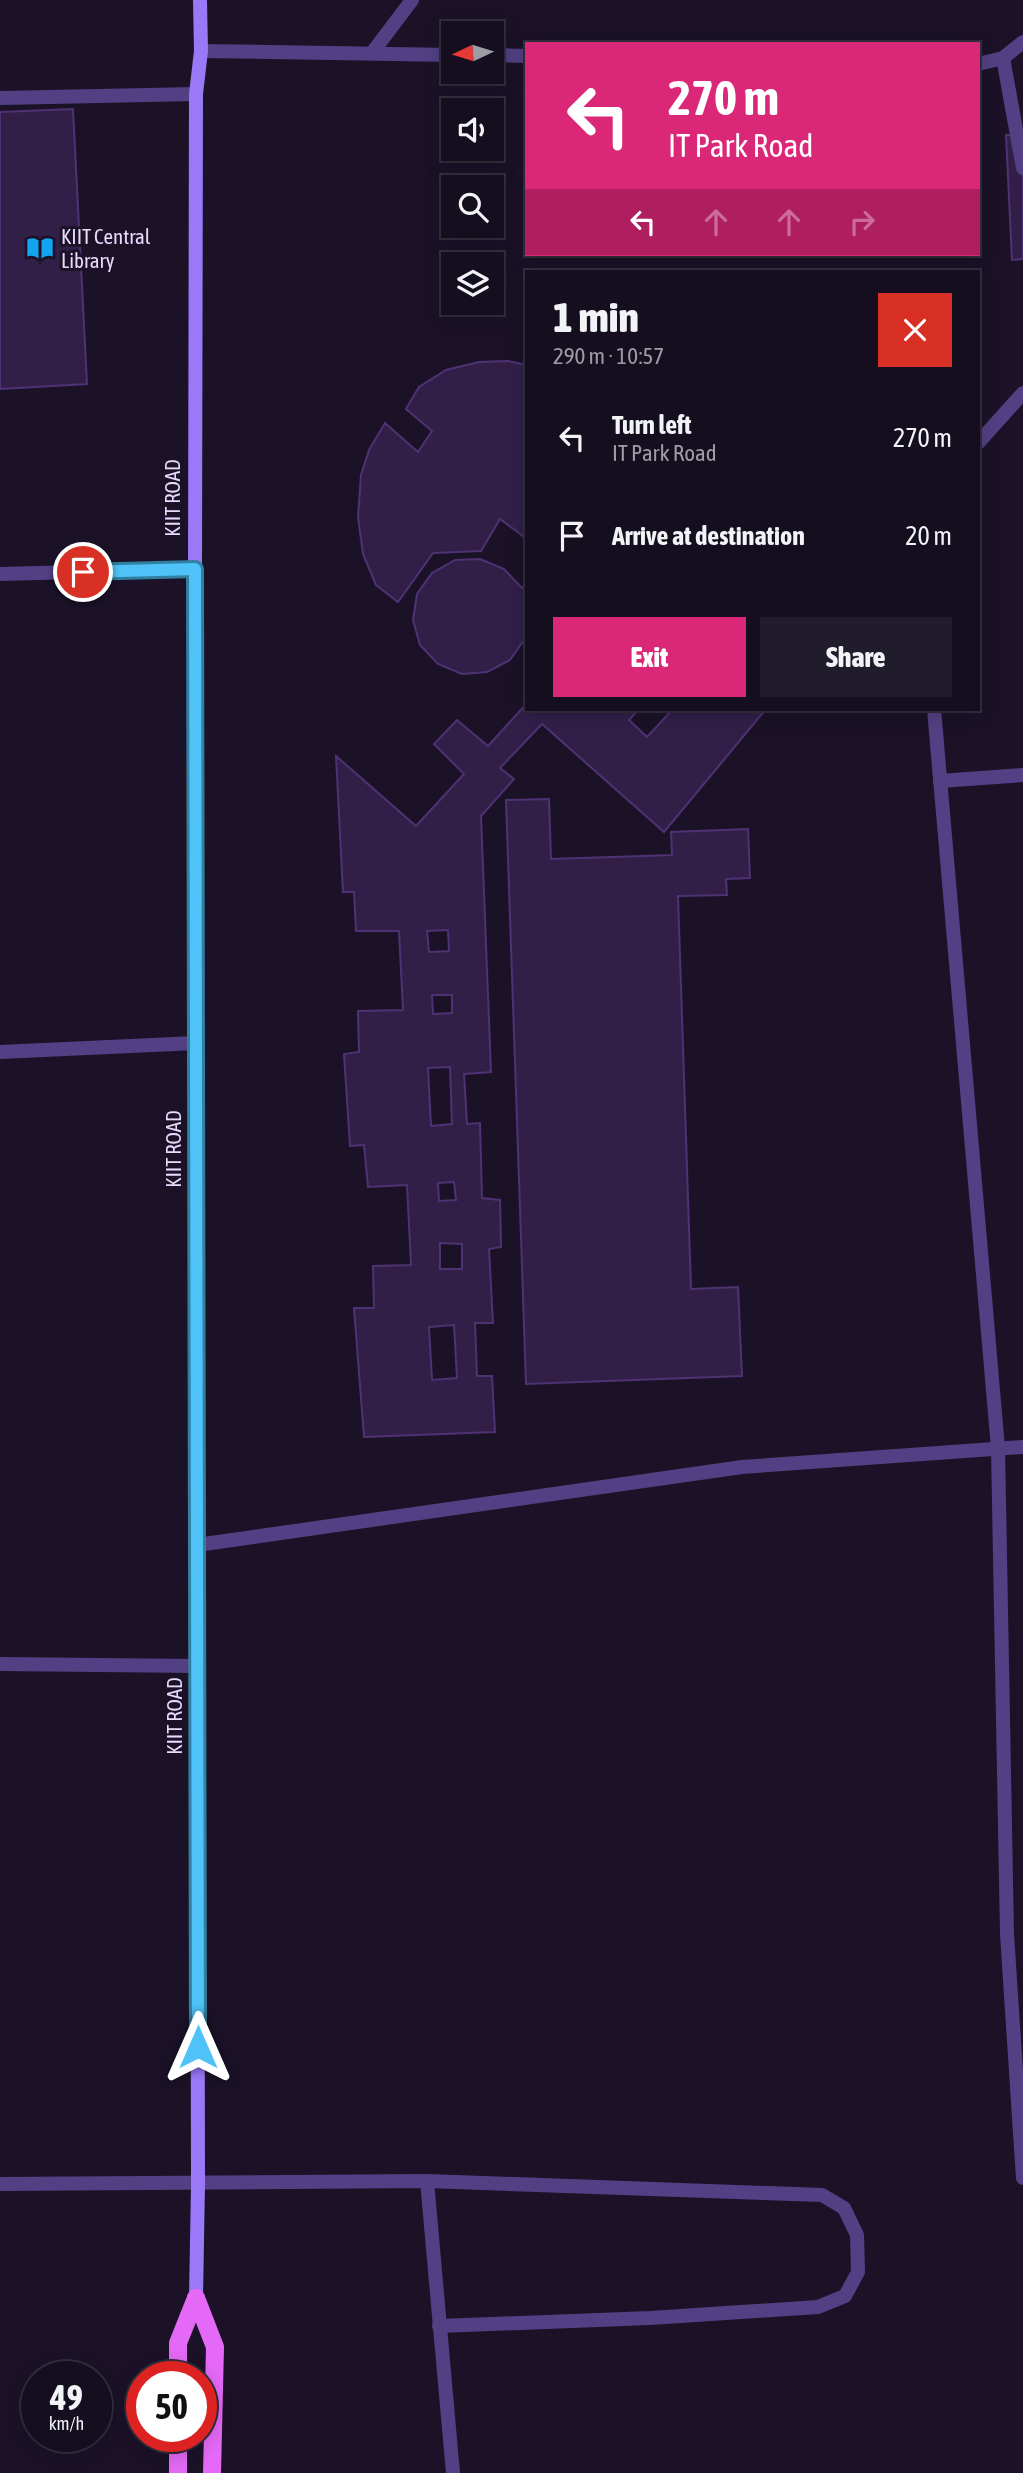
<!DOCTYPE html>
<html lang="en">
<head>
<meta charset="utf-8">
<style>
  :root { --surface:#140e1e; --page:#211c2b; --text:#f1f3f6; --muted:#9d9ca4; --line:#332e3c; --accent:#db2777 }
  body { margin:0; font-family:"Asap Condensed",sans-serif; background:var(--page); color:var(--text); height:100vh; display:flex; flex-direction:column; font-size:26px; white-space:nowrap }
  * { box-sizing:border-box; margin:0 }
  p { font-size:23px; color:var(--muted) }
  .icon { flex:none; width:38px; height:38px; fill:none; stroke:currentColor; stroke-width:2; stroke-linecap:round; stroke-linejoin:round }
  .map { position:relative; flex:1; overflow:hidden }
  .panel { position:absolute; left:525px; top:270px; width:455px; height:441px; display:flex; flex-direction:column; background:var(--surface); border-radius:0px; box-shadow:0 4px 18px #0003,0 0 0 2px var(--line) }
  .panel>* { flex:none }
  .banner { position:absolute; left:525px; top:42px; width:455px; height:214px; border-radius:0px; box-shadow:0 4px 18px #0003,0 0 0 2px var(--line); background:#db2777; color:#fff; overflow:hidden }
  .needle { width:46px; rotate:266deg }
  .controls { position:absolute; left:441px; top:21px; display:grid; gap:14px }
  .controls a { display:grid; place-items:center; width:63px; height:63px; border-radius:0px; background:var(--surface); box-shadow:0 4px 18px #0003,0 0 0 2px var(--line); font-size:35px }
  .speed { position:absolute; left:21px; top:2361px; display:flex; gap:14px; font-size:35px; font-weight:700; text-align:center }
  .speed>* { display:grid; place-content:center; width:91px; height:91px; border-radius:50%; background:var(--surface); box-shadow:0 4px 18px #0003,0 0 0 2px var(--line); line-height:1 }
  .speed small { font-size:18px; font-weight:400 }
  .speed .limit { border:10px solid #d22; background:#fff; color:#111 }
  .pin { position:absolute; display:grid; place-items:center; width:60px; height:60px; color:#fff; margin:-30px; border:4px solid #fff; border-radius:50%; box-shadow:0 2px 7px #0007 }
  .me { position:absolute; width:77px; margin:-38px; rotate:0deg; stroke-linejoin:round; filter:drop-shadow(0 0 5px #0008) }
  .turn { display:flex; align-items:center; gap:24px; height:147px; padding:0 28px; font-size:32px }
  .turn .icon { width:91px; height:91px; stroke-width:2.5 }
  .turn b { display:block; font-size:49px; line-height:60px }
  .lanes { display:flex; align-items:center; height:66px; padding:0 28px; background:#0003; justify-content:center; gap:35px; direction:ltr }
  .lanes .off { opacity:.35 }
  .round { display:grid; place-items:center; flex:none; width:74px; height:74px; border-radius:0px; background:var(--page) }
  .headline { display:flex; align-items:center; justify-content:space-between; height:119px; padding:0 28px }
  h1 { font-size:42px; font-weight:800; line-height:52px }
  .button { display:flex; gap:14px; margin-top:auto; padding:14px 28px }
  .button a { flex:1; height:80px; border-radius:0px; background:var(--accent); color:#fff; font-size:28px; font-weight:800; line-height:80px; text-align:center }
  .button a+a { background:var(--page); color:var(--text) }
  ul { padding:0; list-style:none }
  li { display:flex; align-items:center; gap:21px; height:98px; padding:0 28px }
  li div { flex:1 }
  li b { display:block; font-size:26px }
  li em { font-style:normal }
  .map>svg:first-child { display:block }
</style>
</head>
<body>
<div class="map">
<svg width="1023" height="2473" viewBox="0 0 1023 2473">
  <rect width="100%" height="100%" fill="#1b1228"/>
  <g fill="#311f48" stroke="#4f3273" stroke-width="2" fill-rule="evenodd">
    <path d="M73,109L87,384L0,389V112Z"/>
    <path d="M1006,135H1023V259L1012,260Z"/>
    <path d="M508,361L527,365V539L500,519L481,551L433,553L398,602L376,585L363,554L358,517L361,475L369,450L385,423L418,452L432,431L406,409L419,387L446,370L479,362Z"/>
    <path d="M480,559L504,569L522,588L527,583V641L524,640L510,660L487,672L462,674L438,664L420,645L413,620L417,594L432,573L455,560Z"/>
    <path d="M527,703V709H639L629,720L647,737L673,709H766L664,832L542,724L500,768L514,779L481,816L491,1072L464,1074L467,1124L480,1123L482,1198L500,1200L501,1247L489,1249L493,1323H475L477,1376H492L495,1432L364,1437L354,1308H374L373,1266L411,1265L407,1185L368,1187L364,1145L350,1146L344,1054L359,1052L358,1011L403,1010L399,931H356L354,892H343L336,756L416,826L464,774L434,744L457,720L488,746ZM448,930L449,951L429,952L427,931ZM432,995H452V1013L433,1014ZM450,1067L452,1124L431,1126L428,1068ZM454,1182L456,1200L439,1201L438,1183ZM440,1243L462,1244V1269H440ZM454,1325L457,1378L432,1380L429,1327Z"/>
    <path d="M549,799L551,859L672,855L671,832L748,829L750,878L726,879L727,895L678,896L691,1289L738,1287L742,1376L526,1384L506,800Z"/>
  </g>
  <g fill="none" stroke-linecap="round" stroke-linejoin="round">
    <g stroke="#534084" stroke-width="14">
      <path d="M0,98L196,94"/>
      <path d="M0,1664L197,1666"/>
      <path d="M427,2181L453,2473"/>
      <path d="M0,2184L427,2181L822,2195L844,2208L857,2235L858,2272L845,2296L818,2307L650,2318L439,2326"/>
    </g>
    <g stroke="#534084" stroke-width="14">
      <path d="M201,51L453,55"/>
      <path d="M372,53L412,0"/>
      <path d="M492,55L527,56"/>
      <path d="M1003,58L1023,168"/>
      <path d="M978,64L1003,58L1023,42"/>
      <path d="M978,443L1023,393"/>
      <path d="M0,574L195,569"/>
      <path d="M934,709L998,1448L1007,1934L1023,2178"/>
      <path d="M940,781L1023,775"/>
      <path d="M0,1052L196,1043"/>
      <path d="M197,1545L742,1467L1023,1447"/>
    </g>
    <path stroke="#9a78f7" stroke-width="14" d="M196,2298L198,2184L195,569L196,94L201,51L200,0"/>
    <g stroke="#e469f6" stroke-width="18">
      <path d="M196,2298L215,2347L212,2473"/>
      <path d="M178,2376V2343L196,2298"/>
      <path d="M178,2473V2436"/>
    </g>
  </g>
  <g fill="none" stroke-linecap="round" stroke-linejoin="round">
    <defs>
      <path id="route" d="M83,572L195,569L198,2047"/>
    </defs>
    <use href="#route" stroke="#337fa1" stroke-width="18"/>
    <use href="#route" stroke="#4fc3f7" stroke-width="12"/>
  </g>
  <defs>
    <symbol id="library-bare" viewBox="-9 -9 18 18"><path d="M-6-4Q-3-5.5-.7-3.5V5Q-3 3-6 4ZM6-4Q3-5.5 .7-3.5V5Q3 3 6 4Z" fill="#13a4f1" stroke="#1b1228" stroke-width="2.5" paint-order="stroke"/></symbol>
  </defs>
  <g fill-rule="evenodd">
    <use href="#library-bare" x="21" y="229" width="38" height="38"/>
  </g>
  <g text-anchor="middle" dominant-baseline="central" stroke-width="6" stroke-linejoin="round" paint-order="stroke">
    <g font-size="21" fill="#e7dbfd" stroke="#1b1228" text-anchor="start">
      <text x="61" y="236">KIIT Central<tspan x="61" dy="24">Library</tspan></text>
    </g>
    <g font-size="21" fill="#e7dbfd" stroke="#1b1228">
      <text transform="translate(172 498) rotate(-90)">KIIT ROAD</text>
      <text transform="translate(173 1149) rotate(-90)">KIIT ROAD</text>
      <text transform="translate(174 1716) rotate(-90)">KIIT ROAD</text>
    </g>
  </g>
</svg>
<div class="controls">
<a><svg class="needle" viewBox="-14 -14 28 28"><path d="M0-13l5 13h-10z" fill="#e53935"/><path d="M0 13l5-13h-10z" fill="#9d9ca4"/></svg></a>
<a><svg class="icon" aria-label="sound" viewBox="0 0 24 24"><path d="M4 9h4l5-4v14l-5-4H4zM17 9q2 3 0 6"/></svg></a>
<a><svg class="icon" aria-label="search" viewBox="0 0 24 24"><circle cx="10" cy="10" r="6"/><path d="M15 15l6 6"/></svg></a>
<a><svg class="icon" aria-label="layers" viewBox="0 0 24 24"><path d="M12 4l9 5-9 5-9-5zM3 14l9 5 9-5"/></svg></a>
</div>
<div class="speed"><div>49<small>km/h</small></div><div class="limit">50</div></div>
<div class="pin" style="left:83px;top:572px;background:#d93025"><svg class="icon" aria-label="arrive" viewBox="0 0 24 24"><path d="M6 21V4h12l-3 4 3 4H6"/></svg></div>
<svg class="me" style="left:198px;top:2047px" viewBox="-20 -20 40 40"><path d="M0-17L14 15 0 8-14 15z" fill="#4fc3f7" stroke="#fff" stroke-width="4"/></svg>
<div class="banner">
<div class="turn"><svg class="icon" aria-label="left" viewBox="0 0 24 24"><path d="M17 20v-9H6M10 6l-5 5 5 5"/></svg><div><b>270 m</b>IT Park Road</div></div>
<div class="lanes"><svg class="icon" aria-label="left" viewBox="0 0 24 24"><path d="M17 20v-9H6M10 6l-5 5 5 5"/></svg><svg class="icon off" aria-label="ahead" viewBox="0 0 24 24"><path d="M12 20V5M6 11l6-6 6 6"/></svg><svg class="icon off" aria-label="ahead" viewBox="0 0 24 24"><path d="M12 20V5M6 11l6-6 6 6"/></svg><svg class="icon off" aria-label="right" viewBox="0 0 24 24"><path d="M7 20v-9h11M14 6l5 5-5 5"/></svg></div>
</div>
<section class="panel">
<div class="headline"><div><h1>1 min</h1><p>290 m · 10:57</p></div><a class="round" style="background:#d93025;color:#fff"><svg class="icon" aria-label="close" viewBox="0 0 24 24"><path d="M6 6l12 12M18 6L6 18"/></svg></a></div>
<ul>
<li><svg class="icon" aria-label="left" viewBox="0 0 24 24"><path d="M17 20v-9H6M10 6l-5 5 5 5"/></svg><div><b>Turn left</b><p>IT Park Road</p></div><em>270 m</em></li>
<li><svg class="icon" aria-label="arrive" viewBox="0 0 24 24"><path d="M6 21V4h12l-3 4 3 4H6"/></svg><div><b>Arrive at destination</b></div><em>20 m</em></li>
</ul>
<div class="button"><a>Exit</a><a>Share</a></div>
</section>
</div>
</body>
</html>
